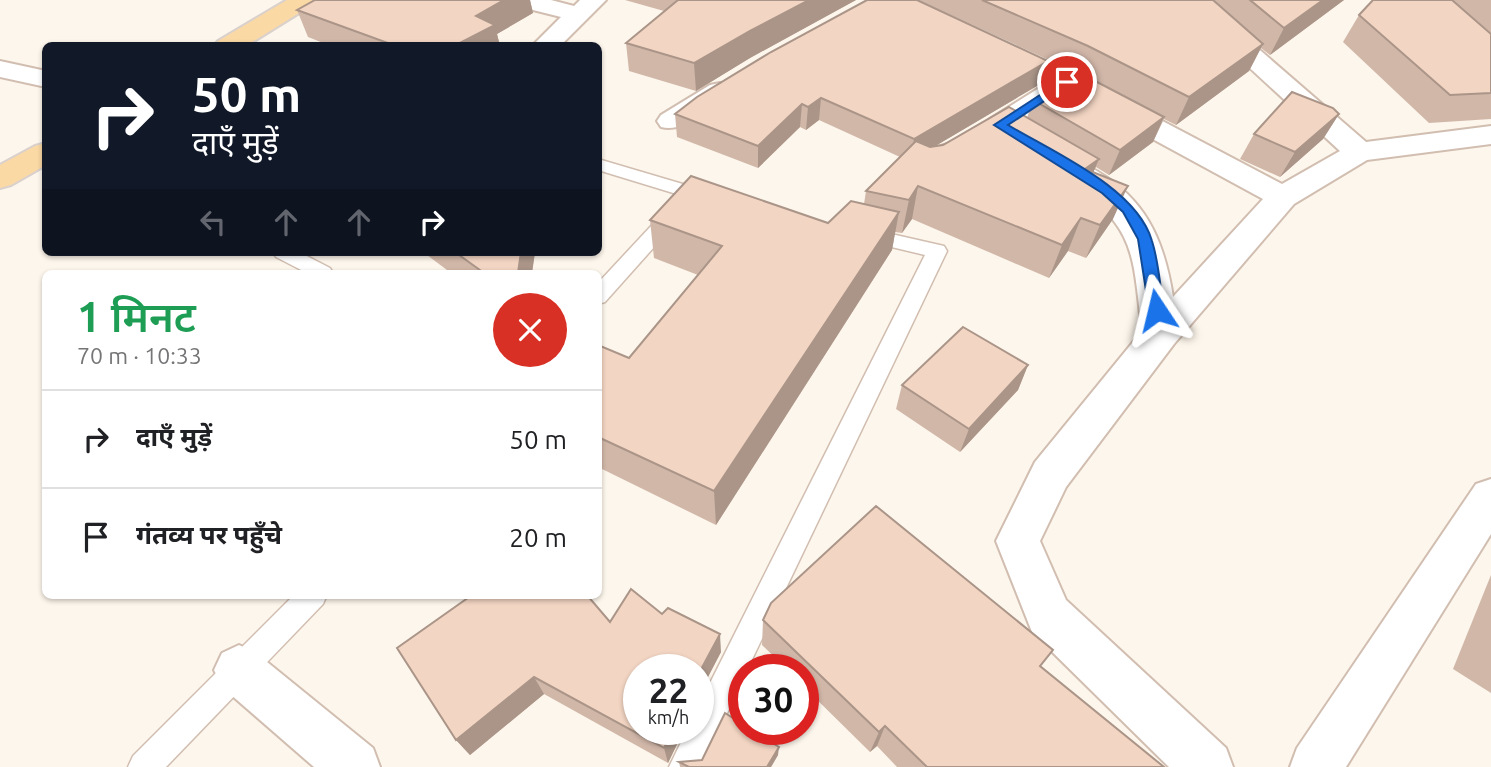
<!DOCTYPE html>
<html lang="hi">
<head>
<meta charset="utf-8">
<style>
  :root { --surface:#fff; --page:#f2f2f2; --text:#202124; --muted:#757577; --line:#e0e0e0 }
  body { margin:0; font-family:Ubuntu,"Noto Sans Devanagari",sans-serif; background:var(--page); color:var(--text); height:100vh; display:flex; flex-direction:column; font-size:26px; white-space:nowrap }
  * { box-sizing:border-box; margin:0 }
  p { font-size:23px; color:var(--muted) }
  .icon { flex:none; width:38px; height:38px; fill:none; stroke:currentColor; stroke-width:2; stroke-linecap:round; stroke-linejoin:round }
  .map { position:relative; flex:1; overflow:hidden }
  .panel { position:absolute; left:42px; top:270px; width:560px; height:329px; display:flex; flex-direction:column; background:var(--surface); border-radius:10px; box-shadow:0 2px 5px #0004 }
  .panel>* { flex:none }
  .top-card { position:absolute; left:42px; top:42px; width:560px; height:214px; border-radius:10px; box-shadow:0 2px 5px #0004; background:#111827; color:#fff; overflow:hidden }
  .speed { position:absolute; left:623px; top:654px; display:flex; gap:14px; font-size:35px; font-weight:700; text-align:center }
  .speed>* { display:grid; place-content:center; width:91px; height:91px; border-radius:50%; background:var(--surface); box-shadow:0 2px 5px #0004; line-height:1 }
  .speed small { font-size:18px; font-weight:400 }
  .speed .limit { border:10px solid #d22; background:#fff; color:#111 }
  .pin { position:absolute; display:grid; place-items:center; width:60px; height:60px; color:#fff; margin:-30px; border:4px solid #fff; border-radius:50%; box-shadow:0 2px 7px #0007 }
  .me { position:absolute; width:77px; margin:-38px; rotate:350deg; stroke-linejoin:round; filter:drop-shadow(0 0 5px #0008) }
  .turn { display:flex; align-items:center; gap:24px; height:147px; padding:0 35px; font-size:32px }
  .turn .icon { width:91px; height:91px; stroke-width:2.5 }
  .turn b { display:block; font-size:49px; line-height:60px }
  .lanes { display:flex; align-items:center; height:66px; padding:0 35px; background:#0003; justify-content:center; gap:35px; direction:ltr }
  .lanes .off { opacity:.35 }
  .round { display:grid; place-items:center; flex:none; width:74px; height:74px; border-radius:37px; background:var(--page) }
  .headline { display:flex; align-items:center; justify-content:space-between; height:119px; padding:0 35px }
  h1 { font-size:42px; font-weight:600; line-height:52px; color:#1e9e55 }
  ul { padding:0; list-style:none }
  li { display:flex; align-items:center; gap:21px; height:98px; padding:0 35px; border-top:2px solid var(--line) }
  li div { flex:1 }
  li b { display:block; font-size:26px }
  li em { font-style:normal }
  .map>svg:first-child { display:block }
</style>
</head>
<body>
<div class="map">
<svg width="1491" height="767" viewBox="0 0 1491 767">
  <rect width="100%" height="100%" fill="#fdf6ec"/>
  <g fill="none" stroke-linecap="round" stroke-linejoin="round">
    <defs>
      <g id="service">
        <path d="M598,159L713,193L715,197L706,203L598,170Z"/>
        <path d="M673,208L680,210L682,214L680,218L605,302L598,304V283L666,210Z"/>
        <path d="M865,228L944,246L947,251L747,670H744V678L701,767H669L687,730H698V707L925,255L858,239L855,234L858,229Z"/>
        <path d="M273,252H299L330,268L333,273H307L276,257Z"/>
        <path d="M294,595H327L323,604L166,767H128L133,756Z"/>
      </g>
      <g id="minor">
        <path d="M509,0H551L574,6L580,0H606L560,46H532L561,17L513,5Z"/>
        <path d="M1176,0H1202L1366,142L1491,126V144L1367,160L1294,204L1174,344L1066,487L1040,541L1066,600L1226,748L1233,767H1169L1032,632L996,541L1035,462L1142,331C1132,251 1137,228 1066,179L1062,172L1066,165C1083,161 1092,168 1106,177C1150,206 1165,247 1173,297L1263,199L1068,93L1020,125L1035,135L1040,141L1035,147C1017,152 996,140 986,125L990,119L1047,83L990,55L986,50L990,45L999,42L1008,45L1077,76L1282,184L1340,151Z"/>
        <path d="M0,61L46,71V87L0,77Z"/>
        <path d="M720,83L730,85L734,91L730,97C710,109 685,133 661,127L657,121L661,115L710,85Z"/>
        <path d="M1491,479V534L1346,767H1290L1297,748L1476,484Z"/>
        <path d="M239,645L256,653L373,748L380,767H314L222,687L214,670L222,653Z"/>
      </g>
      <g id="primary">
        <path d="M287,0H316L312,5L246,46H214L218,41Z"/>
        <path d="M46,143V165L11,185L0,188V165L35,146Z"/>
      </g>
    </defs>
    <use href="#service" stroke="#d1beb0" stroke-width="3"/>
    <use href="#minor" stroke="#d1beb0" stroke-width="4"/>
    <use href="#primary" stroke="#dad1cd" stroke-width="4"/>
    <use href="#service" fill="#fff" fill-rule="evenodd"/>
    <use href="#minor" fill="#fff" fill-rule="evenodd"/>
    <use href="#primary" fill="#fbd9a5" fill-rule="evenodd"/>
  </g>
  <g fill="#d1b7a8">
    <path d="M315,0H530L533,13L497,34L500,46H331L308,37L297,10Z"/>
    <path d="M625,0H856L750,58L696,91L629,71L626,43L664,11Z"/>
    <path d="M918,0H1344L1270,55L1261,48L1249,71L1176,125L1164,119L1153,142L1109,175L1096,167L1093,172L1113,219L1086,258L1068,251L1049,278L912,219L902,233L895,232L892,250L716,525L598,467V345L629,358L698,275L654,258L650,220L828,223L864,204L866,191L900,157L819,120L806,130L800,127L758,168L677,137L675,114L1048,61L1042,83L937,145L1027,118L1033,100L1075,72Z"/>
    <path d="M1373,0H1491V119L1429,123L1343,42L1359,15Z"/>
    <path d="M1339,114L1323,139L1280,177L1240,159L1254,134Z"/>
    <path d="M423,252H535L532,273H451Z"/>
    <path d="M1028,365L1018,390L960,452L896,409L902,385Z"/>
    <path d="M1491,575V693L1453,669Z"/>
    <path d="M662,614L721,652L698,696V670H639L684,730L668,763L544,694L470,755L456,740L397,648Z"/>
    <path d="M763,620L1040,666L1164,767H897L877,746L870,752L803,686V670H788L762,645Z"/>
    <path d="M778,755L771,767H680L679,762Z"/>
  </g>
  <g fill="#aa9588">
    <path d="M504,0H530L533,13L497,34L500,46H454L476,16Z"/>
    <path d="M809,0H856L750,58L696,91L694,63L750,31Z"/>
    <path d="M1323,0H1344L1270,55L1284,28Z"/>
    <path d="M1263,44L1249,71L1176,125L1189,97Z"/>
    <path d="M1048,61L1042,83L910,161L914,139Z"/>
    <path d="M821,98L819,120L806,130L808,107Z"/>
    <path d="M802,104L800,127L758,168V146Z"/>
    <path d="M1339,114L1323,139L1280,177L1295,152Z"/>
    <path d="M1164,117L1153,142L1109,175L1120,150Z"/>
    <path d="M1099,159L1085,192V169Z"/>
    <path d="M918,186L912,219L902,233L909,200Z"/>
    <path d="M1128,186L1113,219L1086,258L1100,225Z"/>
    <path d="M899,212L892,250L716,525L714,491Z"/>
    <path d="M1081,218L1068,251L1049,278L1062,245Z"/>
    <path d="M521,252H535L532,273H518Z"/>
    <path d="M1028,365L1018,390L960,452L969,429Z"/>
    <path d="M720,634L721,652L698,696V675Z"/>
    <path d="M534,677L544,694L470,755L456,740Z"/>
    <path d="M885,726L877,746L870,752L879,732Z"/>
    <path d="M673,730H684L668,763L664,748Z"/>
    <path d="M779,747L778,755L771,767H767Z"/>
  </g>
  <g fill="#f3d5c3" stroke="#aa9588" stroke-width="2">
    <path d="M315,0H504L476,16L495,25L454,46H396L297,10Z"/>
    <path d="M678,0H809L750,31L694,63L626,43Z"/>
    <path d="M867,0H917L1048,61L914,139L821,98L808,107L802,104L758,146L675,114L697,97L771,52Z"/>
    <path d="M982,0H1213L1263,44L1189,97L1088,46Z"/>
    <path d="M1250,0H1323L1284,28Z"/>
    <path d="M1373,0H1452L1491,34V93L1450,95L1359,15Z"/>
    <path d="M1076,71L1164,117L1120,150L1033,100Z"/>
    <path d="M1292,92L1333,108L1339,114L1295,152L1254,134Z"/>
    <path d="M1009,107L1099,159L1085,169L1128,186L1100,225L1081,218L1062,245L918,186L909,200L866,191L916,141L930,147L943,145Z"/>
    <path d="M691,176L828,223L851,201L899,212L714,491L598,437V345L629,358L722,246L650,220Z"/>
    <path d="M455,252H521L518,273H484Z"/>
    <path d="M963,327L1028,365L969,429L902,385Z"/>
    <path d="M876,506L1053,650L1040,666L1164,767H927L885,726L879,732L763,620L771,603Z"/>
    <path d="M631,589L662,614L668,608L720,634L698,675V670H639V730H673L664,748L534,677L456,740L397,648L472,595H587L610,622Z"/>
    <path d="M725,713L744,725V730H751L779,747L767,767H689L679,762L702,760Z"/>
  </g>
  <path fill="#1a73e8" stroke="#114b97" stroke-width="2" d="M1063,80L1073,82L1008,125C1053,152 1137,188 1152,241C1159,263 1160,287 1164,310L1162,314H1152L1149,310L1138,239L1123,212L1102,193L994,125Z"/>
</svg>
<div class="speed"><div>22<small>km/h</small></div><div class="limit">30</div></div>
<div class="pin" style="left:1067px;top:82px;background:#d93025"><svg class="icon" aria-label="arrive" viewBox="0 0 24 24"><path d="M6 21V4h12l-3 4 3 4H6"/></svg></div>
<svg class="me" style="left:1157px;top:310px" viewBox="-20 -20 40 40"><path d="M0-17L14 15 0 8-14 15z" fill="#1a73e8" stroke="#fff" stroke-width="4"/></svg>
<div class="top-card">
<div class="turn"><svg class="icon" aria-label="right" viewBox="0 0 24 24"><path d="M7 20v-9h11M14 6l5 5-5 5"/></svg><div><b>50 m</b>दाएँ मुड़ें</div></div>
<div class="lanes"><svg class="icon off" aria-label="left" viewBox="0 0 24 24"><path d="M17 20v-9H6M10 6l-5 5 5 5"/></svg><svg class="icon off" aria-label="ahead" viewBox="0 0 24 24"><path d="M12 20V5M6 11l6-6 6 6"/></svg><svg class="icon off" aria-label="ahead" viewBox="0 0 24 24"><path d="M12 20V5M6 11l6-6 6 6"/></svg><svg class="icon" aria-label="right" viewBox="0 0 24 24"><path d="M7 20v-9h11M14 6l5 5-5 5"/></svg></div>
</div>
<section class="panel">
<div class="headline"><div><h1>1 मिनट</h1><p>70 m · 10:33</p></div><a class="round" style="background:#d93025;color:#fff"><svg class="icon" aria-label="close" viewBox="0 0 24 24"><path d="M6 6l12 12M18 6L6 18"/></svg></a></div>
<ul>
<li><svg class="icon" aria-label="right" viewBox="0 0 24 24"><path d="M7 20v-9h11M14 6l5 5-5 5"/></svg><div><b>दाएँ मुड़ें</b></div><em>50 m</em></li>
<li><svg class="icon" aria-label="arrive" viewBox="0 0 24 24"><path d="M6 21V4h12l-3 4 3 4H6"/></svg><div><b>गंतव्य पर पहुँचे</b></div><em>20 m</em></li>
</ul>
</section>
</div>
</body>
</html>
